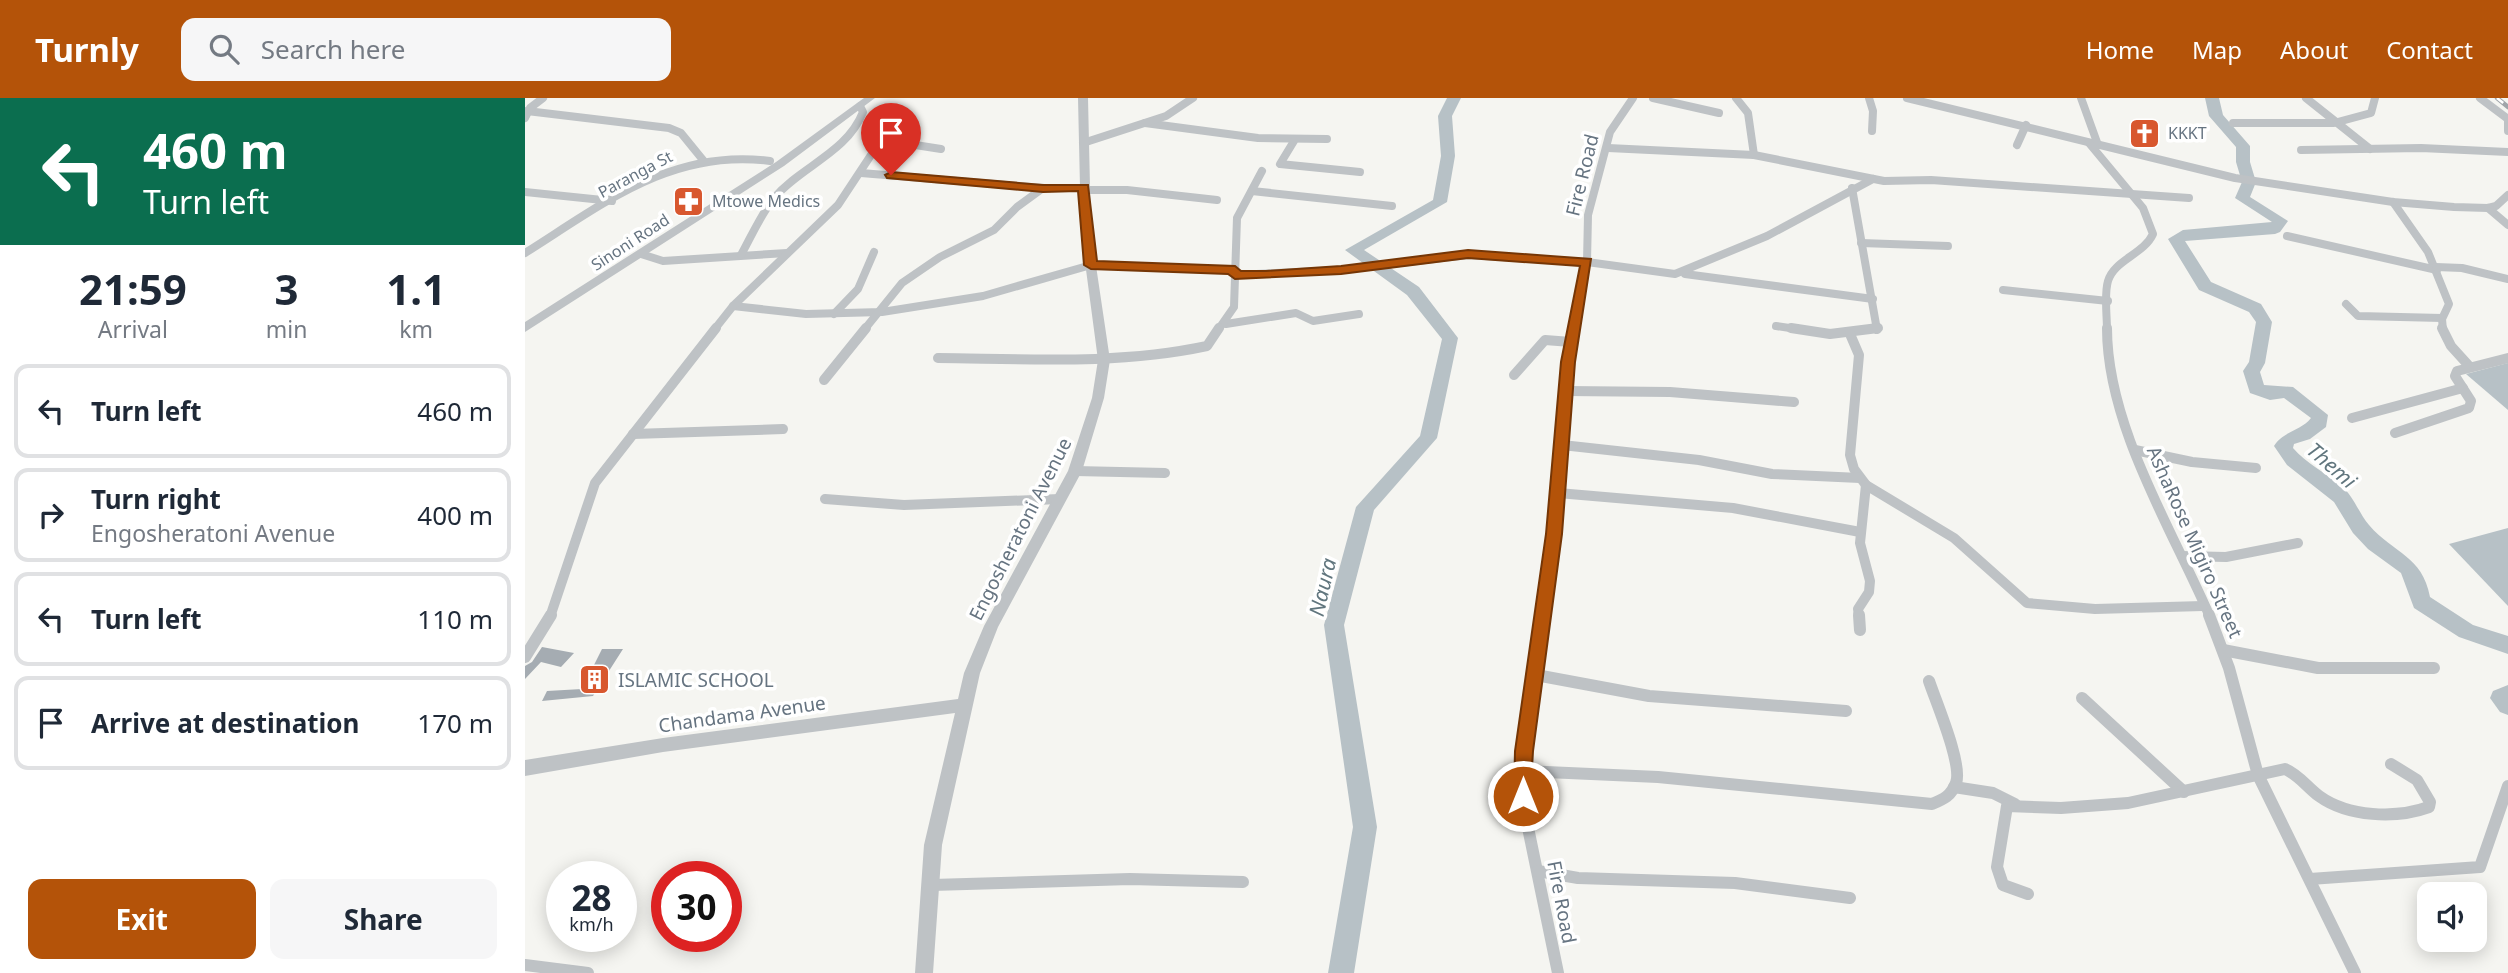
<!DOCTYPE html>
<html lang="en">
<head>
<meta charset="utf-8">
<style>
  :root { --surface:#fff; --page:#f6f6f7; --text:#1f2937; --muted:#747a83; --line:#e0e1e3; --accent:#b45309 }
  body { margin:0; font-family:"Noto Sans",sans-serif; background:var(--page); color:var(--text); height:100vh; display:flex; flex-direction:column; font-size:26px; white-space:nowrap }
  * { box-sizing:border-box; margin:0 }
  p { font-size:23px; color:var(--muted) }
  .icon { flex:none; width:38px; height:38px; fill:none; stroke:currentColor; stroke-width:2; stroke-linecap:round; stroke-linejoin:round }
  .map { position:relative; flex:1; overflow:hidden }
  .drawer { display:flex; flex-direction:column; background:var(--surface); width:525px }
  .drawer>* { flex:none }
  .hud { background:#0b6e4f; color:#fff; overflow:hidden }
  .controls { position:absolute; left:1892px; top:784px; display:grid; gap:14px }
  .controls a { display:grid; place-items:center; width:70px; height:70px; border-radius:14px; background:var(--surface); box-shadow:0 4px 18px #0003; font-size:35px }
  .speed { position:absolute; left:21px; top:763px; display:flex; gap:14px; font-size:35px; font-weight:700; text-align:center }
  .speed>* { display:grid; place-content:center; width:91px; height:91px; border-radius:50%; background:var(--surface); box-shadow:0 4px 18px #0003; line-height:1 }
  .speed small { font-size:18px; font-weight:400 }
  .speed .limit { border:10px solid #d22; background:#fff; color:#111 }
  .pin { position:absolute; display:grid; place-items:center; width:60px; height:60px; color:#fff; margin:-72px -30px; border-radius:50% 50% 50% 0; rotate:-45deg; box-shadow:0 0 7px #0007 }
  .pin .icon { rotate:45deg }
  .me { position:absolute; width:77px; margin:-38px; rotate:0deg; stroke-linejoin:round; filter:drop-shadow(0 0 5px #0008) }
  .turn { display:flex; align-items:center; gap:24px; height:147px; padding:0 28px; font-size:32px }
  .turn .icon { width:91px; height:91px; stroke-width:2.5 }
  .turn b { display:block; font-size:49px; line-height:60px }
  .eta { display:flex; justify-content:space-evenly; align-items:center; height:119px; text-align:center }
  .eta b { font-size:42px; font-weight:700; line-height:49px }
  .primary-button { display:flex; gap:14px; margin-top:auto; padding:14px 28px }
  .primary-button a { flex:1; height:80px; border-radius:14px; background:var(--accent); color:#fff; font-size:28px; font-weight:700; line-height:80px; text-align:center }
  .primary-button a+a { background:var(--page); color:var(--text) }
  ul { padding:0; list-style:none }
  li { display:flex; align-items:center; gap:21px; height:94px; margin:0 14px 10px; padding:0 14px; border:4px solid var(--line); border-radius:14px }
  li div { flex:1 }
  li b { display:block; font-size:26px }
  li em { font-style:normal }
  header { display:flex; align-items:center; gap:42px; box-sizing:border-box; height:98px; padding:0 35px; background:var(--accent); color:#fff }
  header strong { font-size:33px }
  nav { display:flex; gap:38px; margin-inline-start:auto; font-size:24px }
  .search { width:490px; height:63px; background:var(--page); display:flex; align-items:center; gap:18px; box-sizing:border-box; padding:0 24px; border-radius:14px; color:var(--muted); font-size:26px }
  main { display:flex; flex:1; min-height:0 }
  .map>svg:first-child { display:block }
</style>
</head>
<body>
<header>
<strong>Turnly</strong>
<div class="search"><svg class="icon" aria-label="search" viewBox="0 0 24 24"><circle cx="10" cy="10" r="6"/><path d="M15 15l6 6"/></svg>Search here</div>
<nav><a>Home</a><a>Map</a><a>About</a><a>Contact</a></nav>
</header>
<main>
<section class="drawer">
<div class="hud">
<div class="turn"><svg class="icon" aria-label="left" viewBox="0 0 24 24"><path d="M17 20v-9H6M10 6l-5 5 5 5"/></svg><div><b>460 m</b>Turn left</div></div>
</div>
<div class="eta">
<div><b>21:59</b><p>Arrival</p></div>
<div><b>3</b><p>min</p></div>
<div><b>1.1</b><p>km</p></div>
</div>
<ul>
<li><svg class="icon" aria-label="left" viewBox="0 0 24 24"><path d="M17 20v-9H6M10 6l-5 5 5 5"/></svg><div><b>Turn left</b></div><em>460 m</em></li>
<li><svg class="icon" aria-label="right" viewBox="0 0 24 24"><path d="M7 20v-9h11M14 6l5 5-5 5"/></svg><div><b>Turn right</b><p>Engosheratoni Avenue</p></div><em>400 m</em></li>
<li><svg class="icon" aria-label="left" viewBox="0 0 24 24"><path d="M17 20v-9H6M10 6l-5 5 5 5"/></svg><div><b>Turn left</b></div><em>110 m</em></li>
<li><svg class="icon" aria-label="arrive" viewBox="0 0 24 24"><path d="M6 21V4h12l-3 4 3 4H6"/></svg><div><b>Arrive at destination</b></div><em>170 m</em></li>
</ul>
<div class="primary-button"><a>Exit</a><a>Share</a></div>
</section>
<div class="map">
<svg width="1983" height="875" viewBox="0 0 1983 875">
  <rect width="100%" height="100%" fill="#f5f5f1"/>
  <g fill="#b7c1c6">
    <path d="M1983,265V312L1941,276Z"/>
    <path d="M1983,430V508L1924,446Z"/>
  </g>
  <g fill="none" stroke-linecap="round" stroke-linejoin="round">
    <g fill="#b7c1c6" fill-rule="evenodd">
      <path d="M922,0H936L927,18L930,58L922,104L839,152L894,189L933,240L912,340L849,412L819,527L852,729L829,875H803L828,729L799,527L831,409L895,338L917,241L882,197L820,152L908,102L916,58L913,18Z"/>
      <path d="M1680,0H1694L1698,17L1725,48V64L1731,84L1725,99L1763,123L1755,134L1750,136L1660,143L1686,184L1736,206L1747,224L1740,265L1735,274L1739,287L1768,289L1803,317L1801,329L1785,341L1769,346L1768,350C1781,365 1801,375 1815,387C1829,398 1833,414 1844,427C1869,456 1897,457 1905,499L1948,527L1983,538V556L1934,539L1889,510L1876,475L1843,451L1828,435L1809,404L1762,367L1749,348C1758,333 1776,333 1786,320L1759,300L1745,302L1725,295L1718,273L1724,264L1731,224L1724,214L1674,192L1643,141L1658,132L1747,124L1710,100L1717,84L1711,64V49L1684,18Z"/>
      <path d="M1983,587V617L1975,614L1965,600L1968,593Z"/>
    </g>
  </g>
  <g fill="#a5acb2">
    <path d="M17,549L49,555L36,569L16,564L0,581V568L7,564Z"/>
    <path d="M77,551H98L68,598L17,603L22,593L57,591Z"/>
  </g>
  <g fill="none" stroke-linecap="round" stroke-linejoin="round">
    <g stroke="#bec2c5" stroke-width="8">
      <path d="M1128,0L1194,15"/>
      <path d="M1211,0L1223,15L1229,57"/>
      <path d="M1344,0L1348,13L1347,33"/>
      <path d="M1382,0L1710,80L1868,104L1929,109L1963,110L1971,108L1983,97"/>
      <path d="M1556,0L1573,47"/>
      <path d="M1781,0L1845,51"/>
      <path d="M1955,0L1983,21V33"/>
      <path d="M2,13L144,30L156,35L178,62"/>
      <path d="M0,20L5,10L18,0"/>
      <path d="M620,25L733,40L802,41"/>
      <path d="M1708,25H1809L1846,15L1850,0"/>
      <path d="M769,43L755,66L835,74"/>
      <path d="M558,45L641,18L668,0"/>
      <path d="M1564,45L1618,110L1628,136C1619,156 1589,162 1583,183C1579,196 1582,217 1582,232"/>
      <path d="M1492,47L1501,27"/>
      <path d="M1083,50L1229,57L1359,83L1406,82L1664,100"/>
      <path d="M1776,52L1896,50L1983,54"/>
      <path d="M336,75L518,90H559"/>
      <path d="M1327,90L1352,232"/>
      <path d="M560,92H602L692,102"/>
      <path d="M727,93L867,108"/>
      <path d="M0,94L87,103"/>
      <path d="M1868,104L1903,154L1924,206L1917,221L1918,232"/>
      <path d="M1963,110L1983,127"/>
      <path d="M1762,138L1912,172"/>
      <path d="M1336,145L1423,148"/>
      <path d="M0,155C78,106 147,50 245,63"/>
      <path d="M116,156L138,163L262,155"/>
      <path d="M216,157C226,139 236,116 249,100C276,68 322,55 338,14L335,8"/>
      <path d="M1911,169L1937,170L1983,181"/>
      <path d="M1160,176L1348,201"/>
      <path d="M710,177L816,172L943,157L1062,164L1150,176L1242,138L1348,81"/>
      <path d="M1478,192L1583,203"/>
      <path d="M1821,206L1833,218L1917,220"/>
      <path d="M208,208L281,216L357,214L458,198L566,167L710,172"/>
      <path d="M309,216L333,191L349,154"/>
      <path d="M701,226L771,215L788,223L834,216"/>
      <path d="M1251,228L1278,232"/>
      <path d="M189,232L208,208L313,107L350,51L371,44L416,51"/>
      <path d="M339,232L377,185L415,159L469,132L492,109L518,90"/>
      <path d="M693,232L709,209L712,120L737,73"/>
      <path d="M1049,232L1062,164L1063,117L1085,34L1108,0"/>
    </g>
    <g stroke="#bec2c5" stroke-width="10">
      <path d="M1266,230L1305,236L1353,230"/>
      <path d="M1582,230C1582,328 1647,431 1685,519"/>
      <path d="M1917,230L1926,248L1945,269"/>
      <path d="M1325,236L1334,257L1325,357L1329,371L1341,387L1429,440L1502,505L1570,511L1678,508"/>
      <path d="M413,260C503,261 593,267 682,248L694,230"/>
      <path d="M989,277L1020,242L1046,244"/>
      <path d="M299,282L341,230"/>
      <path d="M1041,293L1145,294L1269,304"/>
      <path d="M1827,320L1938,290"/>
      <path d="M1870,335L1944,310L1946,303L1930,278L1932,273L1983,260"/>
      <path d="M108,336L258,331"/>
      <path d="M1037,347L1174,362L1247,376L1335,380"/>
      <path d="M1610,352L1667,364L1731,370"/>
      <path d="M550,373L640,375"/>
      <path d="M1033,395L1208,410L1335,434"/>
      <path d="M300,401L379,407L535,401"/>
      <path d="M1657,458L1701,459L1773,445"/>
      <path d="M25,519L70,385L191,230"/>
      <path d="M1018,519L1043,264L1049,230"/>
      <path d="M1334,519L1333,511L1344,494L1345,483L1335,445L1341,387"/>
    </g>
    <g stroke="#bec2c5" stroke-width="12">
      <path d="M1018,517L997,684L1001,720L1033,875"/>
      <path d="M1334,517L1335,532"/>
      <path d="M1684,517L1704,570L1733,677L1830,875"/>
      <path d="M1698,552L1793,570H1909"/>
      <path d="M0,559L26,517"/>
      <path d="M1011,577L1124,598L1321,613"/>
      <path d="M1557,600L1659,694"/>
      <path d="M998,673L1133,679L1407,706C1419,701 1426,698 1431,685C1438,667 1411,604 1404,583"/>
      <path d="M1429,689L1468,695L1490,706"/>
      <path d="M1013,773L1053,780L1210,785L1325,800"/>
      <path d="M1785,781L1955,769L1983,688"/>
      <path d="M407,787L605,781L718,784"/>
      <path d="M1503,796L1478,787L1472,769L1482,708L1536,710L1603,705L1760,671C1774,677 1782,689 1794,698C1823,719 1871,721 1904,709L1905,704L1892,682L1866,666"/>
      <path d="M0,867L63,875"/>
    </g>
    <g fill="#bec2c5" fill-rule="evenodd">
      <path d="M339,0H350L259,68L0,234V224L251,64Z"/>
      <path d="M553,0H563L566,134L585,262L579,300L557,373L473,529L455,575L417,747L408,875H390L399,747L430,615L138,654L0,678V662L138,640L433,601L439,575L459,528L543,373L567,300L573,262L556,134Z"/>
    </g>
    <defs>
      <path id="rail" d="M1972,0L1983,9"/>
    </defs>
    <use href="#rail" stroke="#a0a5aa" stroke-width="4.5"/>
    <use href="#rail" stroke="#fff" stroke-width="2.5" stroke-dasharray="8" stroke-linecap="butt"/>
  </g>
  <path fill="#b45309" stroke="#753606" stroke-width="2" d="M366,74L518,87H563L572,163L710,168L716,173H741L816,168L943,152L1066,161L1050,264L1037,436L1008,653L1005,704L998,706L992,704L989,698L990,653L1021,436L1036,264L1055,168L943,160L816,176L710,181L703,176L566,171L559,167L553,93L518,94L362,80L360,77Z"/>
  <defs>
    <symbol id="church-square" viewBox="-11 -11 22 22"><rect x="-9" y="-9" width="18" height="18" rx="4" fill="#d8572e" stroke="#fff"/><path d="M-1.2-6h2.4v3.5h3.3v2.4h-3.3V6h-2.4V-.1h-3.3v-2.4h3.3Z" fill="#fff"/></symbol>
    <symbol id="pharmacy-square" viewBox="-11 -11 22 22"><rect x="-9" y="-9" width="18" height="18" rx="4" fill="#d8572e" stroke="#fff"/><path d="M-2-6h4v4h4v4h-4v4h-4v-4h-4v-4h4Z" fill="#fff"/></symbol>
    <symbol id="building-square" viewBox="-11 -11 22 22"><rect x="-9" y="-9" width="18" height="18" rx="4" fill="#d8572e" stroke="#fff"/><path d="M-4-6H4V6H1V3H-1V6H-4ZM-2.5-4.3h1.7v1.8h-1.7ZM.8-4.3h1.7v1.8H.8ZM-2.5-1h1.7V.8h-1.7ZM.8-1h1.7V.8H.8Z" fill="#fff"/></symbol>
  </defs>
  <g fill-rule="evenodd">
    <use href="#church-square" x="1602" y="18" width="35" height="35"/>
    <use href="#pharmacy-square" x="146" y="86" width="35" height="35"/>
    <use href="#building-square" x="52" y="564" width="35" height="35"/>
  </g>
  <g text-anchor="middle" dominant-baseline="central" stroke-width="7" stroke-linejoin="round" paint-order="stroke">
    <g font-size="16" fill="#667481" stroke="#fff" text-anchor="start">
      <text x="1643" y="35">KKKT</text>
      <text x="187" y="103">Mtowe Medics</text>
    </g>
    <g font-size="16" fill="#667481" stroke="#fff">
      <text transform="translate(110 76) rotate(-28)">Paranga St</text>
      <text transform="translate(105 144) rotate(-33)">Sinoni Road</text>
    </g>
    <g font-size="19" fill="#667481" stroke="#fff">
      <text transform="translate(1057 77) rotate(-76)">Fire Road</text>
      <text transform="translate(495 431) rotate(-63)">Engosheratoni Avenue</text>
      <text transform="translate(1670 444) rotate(66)">AshaRose Migiro Street</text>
      <text transform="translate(217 616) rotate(-8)">Chandama Avenue</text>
      <text transform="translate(1037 804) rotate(79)">Fire Road</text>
    </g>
    <g font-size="19" fill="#667481" stroke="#fff" text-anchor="start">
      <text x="93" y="582">ISLAMIC SCHOOL</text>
    </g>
    <g font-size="21" font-style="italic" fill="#61767e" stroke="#fff">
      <text transform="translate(1807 367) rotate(41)">Themi</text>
      <text transform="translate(797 489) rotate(-77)">Naura</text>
    </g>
  </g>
</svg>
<div class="controls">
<a><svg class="icon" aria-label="sound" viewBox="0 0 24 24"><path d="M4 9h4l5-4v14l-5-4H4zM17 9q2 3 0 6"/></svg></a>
</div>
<div class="speed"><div>28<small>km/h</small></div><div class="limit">30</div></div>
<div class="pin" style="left:366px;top:77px;background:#d93025"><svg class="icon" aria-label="arrive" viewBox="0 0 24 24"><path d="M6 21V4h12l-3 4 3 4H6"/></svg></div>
<svg class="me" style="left:998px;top:698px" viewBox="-20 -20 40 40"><circle r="17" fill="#b45309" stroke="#fff" stroke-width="3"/><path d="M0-11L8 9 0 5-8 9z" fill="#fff"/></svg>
</div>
</main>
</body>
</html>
